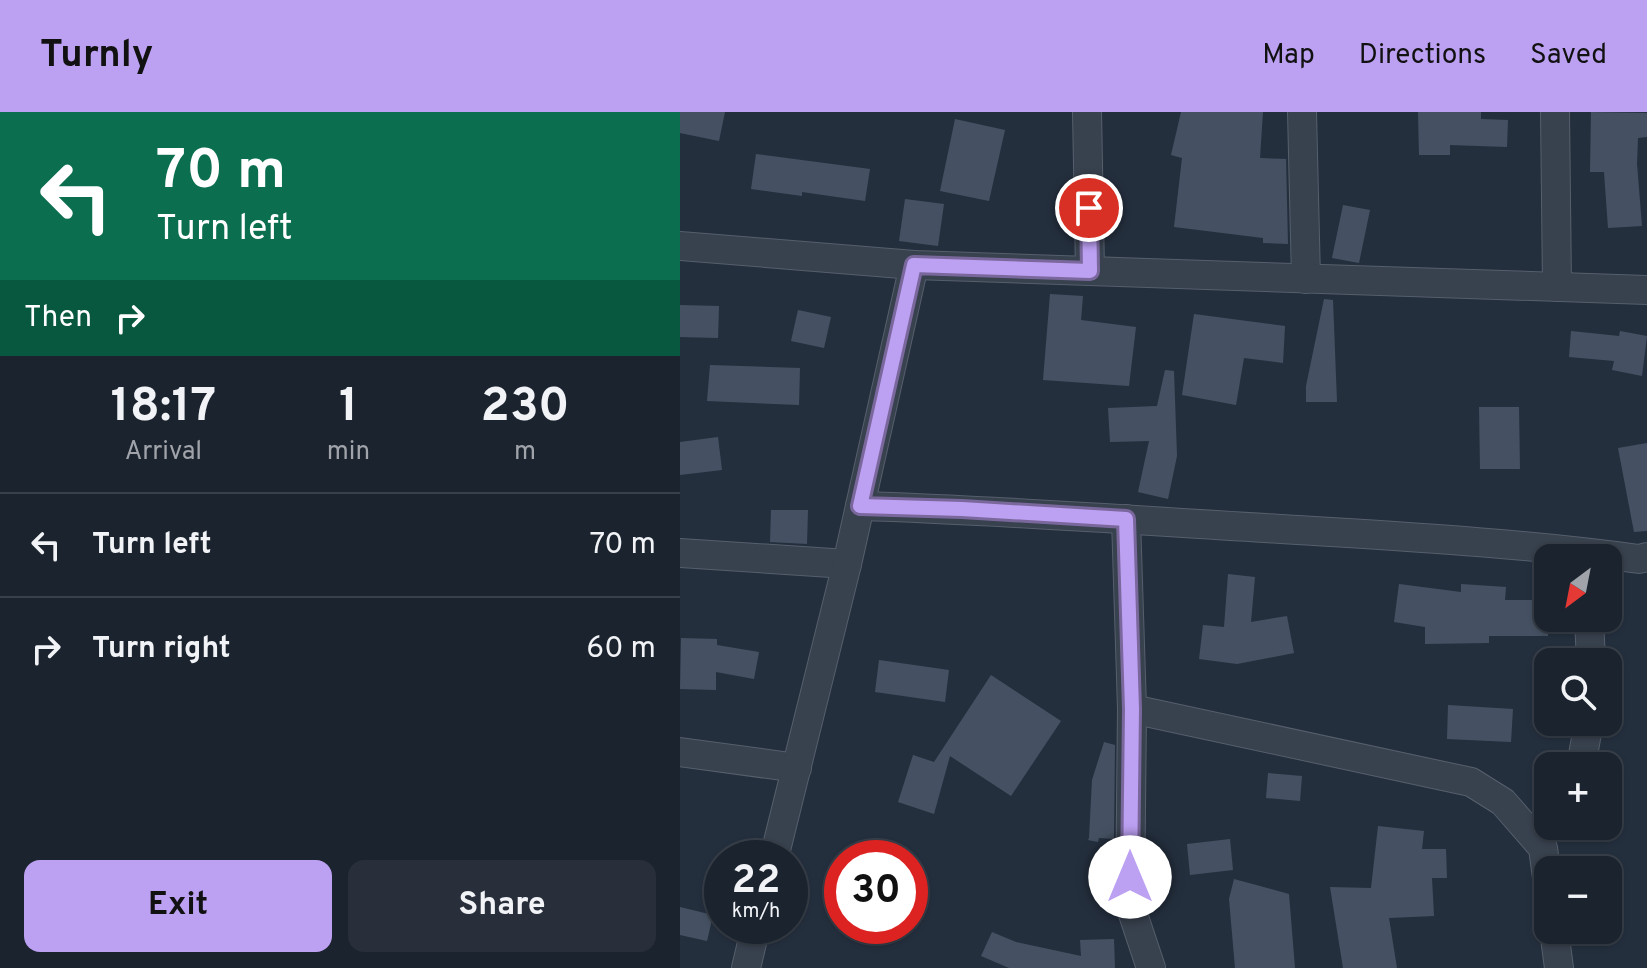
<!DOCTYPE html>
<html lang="en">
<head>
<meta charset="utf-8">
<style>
  :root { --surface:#1b232e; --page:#282f3a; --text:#f1f3f6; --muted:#a0a4aa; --line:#39404a; --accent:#bca0f2 }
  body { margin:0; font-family:Overpass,sans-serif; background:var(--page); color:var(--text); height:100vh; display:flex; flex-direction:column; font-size:30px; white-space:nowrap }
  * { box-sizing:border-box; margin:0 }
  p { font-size:26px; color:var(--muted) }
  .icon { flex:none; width:44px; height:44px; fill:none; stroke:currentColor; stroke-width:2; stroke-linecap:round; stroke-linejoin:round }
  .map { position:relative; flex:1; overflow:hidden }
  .drawer { display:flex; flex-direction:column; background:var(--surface); width:680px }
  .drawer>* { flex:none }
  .banner { background:#0b6e4f; color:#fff; overflow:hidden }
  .needle { width:52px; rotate:212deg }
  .buttons { position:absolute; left:854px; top:432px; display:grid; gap:16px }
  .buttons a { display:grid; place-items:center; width:88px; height:88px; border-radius:16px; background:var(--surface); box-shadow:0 2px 6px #0004,0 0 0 2px var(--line); font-size:40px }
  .speed { position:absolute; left:24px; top:728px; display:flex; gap:16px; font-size:40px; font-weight:700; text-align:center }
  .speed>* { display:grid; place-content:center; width:104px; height:104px; border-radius:50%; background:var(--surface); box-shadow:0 2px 6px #0004,0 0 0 2px var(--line); line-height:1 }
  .speed small { font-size:20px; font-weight:400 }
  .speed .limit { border:12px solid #d22; background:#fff; color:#111 }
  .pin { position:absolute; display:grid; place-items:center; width:68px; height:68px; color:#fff; margin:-34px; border:4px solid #fff; border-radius:50%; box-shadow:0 2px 8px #0007 }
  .me { position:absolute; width:88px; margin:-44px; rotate:0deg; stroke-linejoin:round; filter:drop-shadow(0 0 6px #0008) }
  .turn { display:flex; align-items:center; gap:28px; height:168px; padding:0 24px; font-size:36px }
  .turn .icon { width:104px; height:104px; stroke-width:2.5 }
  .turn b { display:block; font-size:56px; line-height:68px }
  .then { display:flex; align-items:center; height:76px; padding:0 24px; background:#0003; gap:16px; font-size:30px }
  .eta { display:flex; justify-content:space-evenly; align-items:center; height:136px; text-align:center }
  .eta b { font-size:48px; font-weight:700; line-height:56px }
  .primary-button { display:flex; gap:16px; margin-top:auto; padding:16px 24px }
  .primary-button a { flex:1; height:92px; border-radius:16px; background:var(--accent); color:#111; font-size:32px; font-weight:700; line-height:92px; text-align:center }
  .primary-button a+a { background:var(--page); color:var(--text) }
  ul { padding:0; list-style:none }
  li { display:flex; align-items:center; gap:24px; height:104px; padding:0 24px; border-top:2px solid var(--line) }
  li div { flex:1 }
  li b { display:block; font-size:30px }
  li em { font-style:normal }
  header { display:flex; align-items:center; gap:48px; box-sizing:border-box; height:112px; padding:0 40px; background:var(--accent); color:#111 }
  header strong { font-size:38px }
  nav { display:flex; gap:44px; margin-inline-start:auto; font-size:28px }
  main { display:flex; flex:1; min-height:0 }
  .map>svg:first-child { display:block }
</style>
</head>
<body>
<header>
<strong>Turnly</strong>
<nav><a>Map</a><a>Directions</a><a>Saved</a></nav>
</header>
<main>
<section class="drawer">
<div class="banner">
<div class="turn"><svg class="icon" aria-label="left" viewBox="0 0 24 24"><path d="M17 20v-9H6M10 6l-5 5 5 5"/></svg><div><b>70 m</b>Turn left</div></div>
<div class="then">Then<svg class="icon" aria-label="right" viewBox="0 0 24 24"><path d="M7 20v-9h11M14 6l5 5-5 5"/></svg></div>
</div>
<div class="eta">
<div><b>18:17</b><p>Arrival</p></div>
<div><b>1</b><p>min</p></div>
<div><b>230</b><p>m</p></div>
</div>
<ul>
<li><svg class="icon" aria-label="left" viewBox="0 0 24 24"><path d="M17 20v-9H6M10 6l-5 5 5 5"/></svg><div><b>Turn left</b></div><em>70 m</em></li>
<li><svg class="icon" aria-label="right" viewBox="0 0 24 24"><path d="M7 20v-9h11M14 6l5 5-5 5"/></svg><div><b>Turn right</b></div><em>60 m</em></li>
</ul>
<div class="primary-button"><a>Exit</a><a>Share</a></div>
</section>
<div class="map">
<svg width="967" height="856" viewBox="0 0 967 856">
  <rect width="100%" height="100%" fill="#242f3e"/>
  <g fill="#455162">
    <path d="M0,0H45L39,29L0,21Z"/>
    <path d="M501,0H583L580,46L606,47L608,132L583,131V126L494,115L502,46L491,43Z"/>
    <path d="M738,0H801V7L828,8L827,35L770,33V43H739Z"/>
    <path d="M911,0L967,1V25L958,26L957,52L962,114L928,116L924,60H910Z"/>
    <path d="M275,7L325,18L309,89L260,79Z"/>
    <path d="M76,42L190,57L185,89L122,80V84L71,77Z"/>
    <path d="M225,87L264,92L258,134L219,129Z"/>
    <path d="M663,93L690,98L679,151L652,146Z"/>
    <path d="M370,182L403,184L401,208L456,215L449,274L363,268Z"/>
    <path d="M644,187L653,188L657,290H626V274Z"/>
    <path d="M0,193L39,194L38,226L0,225Z"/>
    <path d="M118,198L151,205L144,236L111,229Z"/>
    <path d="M514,202L605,214L603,251L564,246L556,293L502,283Z"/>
    <path d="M891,219L939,224L940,219L967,224L962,264L932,258L934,249L889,245Z"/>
    <path d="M30,253L120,256L119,293L27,289Z"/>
    <path d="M485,258L494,259L497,344L488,387L458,380L469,329L430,330L428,296L477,294Z"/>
    <path d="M799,295H839L840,357H800Z"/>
    <path d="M38,325L42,358L0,363V330Z"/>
    <path d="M967,331V419L954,420L938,336Z"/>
    <path d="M91,398H128L127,432L90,430Z"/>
    <path d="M548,462L575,465L571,510L607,504L614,541L557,552L519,547L523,513L544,515Z"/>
    <path d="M719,472L781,480V472L826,475L825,488H868V524H809V531L745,532V515L714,510Z"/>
    <path d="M1,526L37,527V533L79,540L74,567L36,560V578L0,577Z"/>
    <path d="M199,548L269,558L265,590L195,580Z"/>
    <path d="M311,563L381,609L331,684L270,644L254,702L218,690L233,643L254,650Z"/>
    <path d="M768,593L833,597L831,630L767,627Z"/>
    <path d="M424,630L435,633L434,727L419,726L418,730L408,728L409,726L412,668Z"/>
    <path d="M588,661L622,664L620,689L586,686Z"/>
    <path d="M698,714L744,719L742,737H766L767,766H752L754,804L709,806L717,856H663L650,775L691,776Z"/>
    <path d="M550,727L553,758L510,763L507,732Z"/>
    <path d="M554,767L609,782L615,856H555L549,787Z"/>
    <path d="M0,795L33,803L27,829L0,823Z"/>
    <path d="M312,820L336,830L401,844L400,828L434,827L435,856H329L301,844Z"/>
  </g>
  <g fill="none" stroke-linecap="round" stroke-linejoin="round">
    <defs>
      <g id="street">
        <path d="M407,0L410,159"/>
        <path d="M622,0L626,167"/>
        <path d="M875,0L877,175"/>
        <path d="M0,134L234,153L967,178"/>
        <path d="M180,394C315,398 450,408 585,416C710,424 835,430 959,447L967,445"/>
        <path d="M446,407L452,597L450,793L471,856"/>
        <path d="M0,441L167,452"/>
        <path d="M909,506L911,550"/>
        <path d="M452,597L791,670L823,690L863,736L868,773"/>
        <path d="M0,640L117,656"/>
        <path d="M901,654L909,610"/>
        <path d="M94,746L167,452L234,153"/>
        <path d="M874,818L879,856"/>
        <path d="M66,856L76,814"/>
      </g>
    </defs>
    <use href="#street" stroke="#565f6c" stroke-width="30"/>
    <use href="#street" stroke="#38414e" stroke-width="28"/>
  </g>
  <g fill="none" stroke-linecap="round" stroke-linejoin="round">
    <defs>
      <path id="route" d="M409,96L410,159L234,153L180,394L282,397L446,407L452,597L450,765"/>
    </defs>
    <use href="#route" stroke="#7a689d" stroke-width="20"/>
    <use href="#route" stroke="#bca0f2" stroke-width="14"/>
  </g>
</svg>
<div class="buttons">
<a><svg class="needle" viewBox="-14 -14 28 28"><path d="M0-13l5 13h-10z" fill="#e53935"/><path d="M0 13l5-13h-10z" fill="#a0a4aa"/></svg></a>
<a><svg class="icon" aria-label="search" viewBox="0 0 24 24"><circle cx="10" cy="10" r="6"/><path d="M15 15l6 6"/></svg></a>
<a>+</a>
<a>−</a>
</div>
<div class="speed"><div>22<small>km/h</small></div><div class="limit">30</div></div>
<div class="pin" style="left:409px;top:96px;background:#d93025"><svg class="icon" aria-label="arrive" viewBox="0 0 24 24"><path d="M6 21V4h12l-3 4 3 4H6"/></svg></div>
<svg class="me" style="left:450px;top:765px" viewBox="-20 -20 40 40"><circle r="19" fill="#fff"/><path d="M0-13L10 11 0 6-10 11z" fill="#bca0f2"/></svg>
</div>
</main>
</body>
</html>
